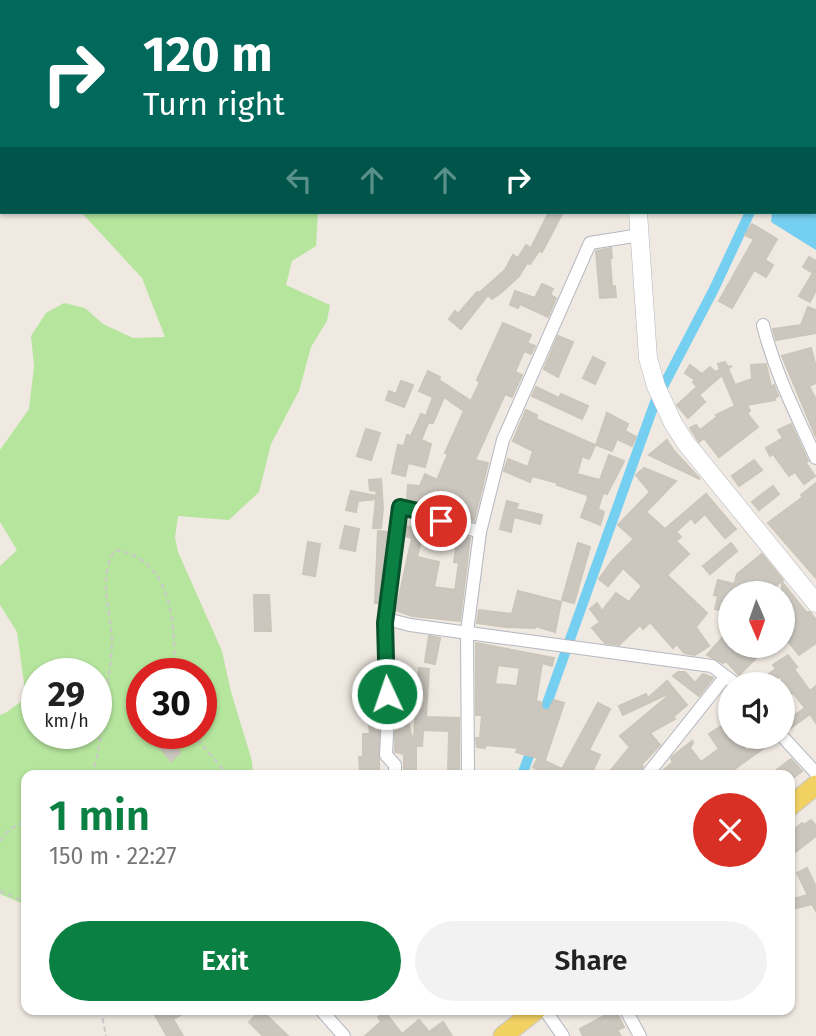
<!DOCTYPE html>
<html lang="en">
<head>
<meta charset="utf-8">
<style>
  :root { --surface:#fff; --page:#f2f2f2; --text:#222; --muted:#767676; --accent:#0b8043 }
  body { margin:0; font-family:"Fira Sans",sans-serif; background:var(--page); color:var(--text); height:100vh; display:flex; flex-direction:column; font-size:26px; white-space:nowrap }
  * { box-sizing:border-box; margin:0 }
  p { font-size:23px; color:var(--muted) }
  .icon { flex:none; width:38px; height:38px; fill:none; stroke:currentColor; stroke-width:2; stroke-linecap:round; stroke-linejoin:round }
  .map { position:relative; flex:1; overflow:hidden }
  .side { position:absolute; left:21px; top:770px; width:774px; height:245px; display:flex; flex-direction:column; background:var(--surface); border-radius:14px; box-shadow:0 2px 5px #0004 }
  .side>* { flex:none }
  .guide { position:absolute; left:0px; top:0px; width:817px; height:214px; box-shadow:0 2px 5px #0004; background:#00695c; color:#fff; overflow:hidden }
  .needle { width:46px; rotate:178deg }
  .fabs { position:absolute; left:718px; top:581px; display:grid; gap:14px }
  .fabs a { display:grid; place-items:center; width:77px; height:77px; border-radius:50%; background:var(--surface); box-shadow:0 2px 5px #0004; font-size:35px }
  .speed { position:absolute; left:21px; top:658px; display:flex; gap:14px; font-size:35px; font-weight:700; text-align:center }
  .speed>* { display:grid; place-content:center; width:91px; height:91px; border-radius:50%; background:var(--surface); box-shadow:0 2px 5px #0004; line-height:1 }
  .speed small { font-size:18px; font-weight:400 }
  .speed .limit { border:10px solid #d22; background:#fff; color:#111 }
  .pin { position:absolute; display:grid; place-items:center; width:60px; height:60px; color:#fff; margin:-30px; border:4px solid #fff; border-radius:50%; box-shadow:0 2px 7px #0007 }
  .me { position:absolute; width:77px; margin:-38px; rotate:357deg; stroke-linejoin:round; filter:drop-shadow(0 0 5px #0008) }
  .turn { display:flex; align-items:center; gap:24px; height:147px; padding:0 28px; font-size:32px }
  .turn .icon { width:91px; height:91px; stroke-width:2.5 }
  .turn b { display:block; font-size:49px; line-height:60px }
  .lanes { display:flex; align-items:center; height:66px; padding:0 28px; background:#0003; justify-content:center; gap:35px; direction:ltr }
  .lanes .off { opacity:.35 }
  .round { display:grid; place-items:center; flex:none; width:74px; height:74px; border-radius:37px; background:var(--page) }
  .headline { display:flex; align-items:center; justify-content:space-between; height:119px; padding:0 28px }
  h1 { font-size:42px; font-weight:600; line-height:52px; color:var(--accent) }
  .cta { display:flex; gap:14px; margin-top:auto; padding:14px 28px }
  .cta a { flex:1; height:80px; border-radius:42px; background:var(--accent); color:#fff; font-size:28px; font-weight:600; line-height:80px; text-align:center }
  .cta a+a { background:var(--page); color:var(--text) }
  .map>svg:first-child { display:block }
</style>
</head>
<body>
<div class="map">
<svg width="816" height="1036" viewBox="0 0 816 1036">
  <rect width="100%" height="100%" fill="#efe9e1"/>
  <path fill="#b6e59e" fill-rule="evenodd" d="M81,212H318L316,246L292,261L286,285L330,305L327,321L311,347L299,391L271,444L259,492L229,520L178,516L175,537L178,552L222,651L231,692L252,761L253,775H26V905L0,894V715L7,712L26,698L17,632L0,605V566L17,550L0,522V450L29,409L34,366L31,336L46,313L64,303L85,308L103,324L133,338L165,337L142,278ZM37,674H96V733H37ZM142,674H201V733H142Z"/>
  <path fill="#75cff0" d="M816,186V250L771,222L772,212H816Z"/>
  <g fill="none" stroke-linecap="round" stroke-linejoin="round">
    <g stroke="#75cff0" stroke-width="10">
      <path d="M816,83V82"/>
      <path d="M540,723L655,402L714,289L750,212"/>
      <path d="M522,775L533,745"/>
    </g>
  </g>
  <g fill="#cbc7bf" stroke="#cbc5ba" stroke-width="2" fill-rule="evenodd">
    <path d="M549,212H563L542,252L539,251L530,264L527,263L519,276L503,291L492,299L488,295L461,329L449,319L455,311L458,314L477,292L479,293L505,270L513,255L518,258L526,245L531,248Z"/>
    <path d="M752,224L777,239L765,260L773,265L766,277L754,270L732,308L719,301L754,239L745,235Z"/>
    <path d="M611,248L612,258L610,259L612,287L615,286L616,297L600,298L596,251Z"/>
    <path d="M809,257L816,261V290L810,302L799,296L813,273L803,267Z"/>
    <path d="M542,284L553,289L550,295L556,298L548,317L520,304L518,308L510,305L515,291L535,298Z"/>
    <path d="M808,307L816,310V333L776,340L773,329L801,325Z"/>
    <path d="M503,323L531,335L527,343L535,346L531,354L524,351L515,372L522,375L512,397L505,394L475,460L488,463L474,521L420,504V502L407,500L408,485L420,486L425,474L437,480L448,454L445,453L464,411L444,397L433,423H428L421,440L431,444L425,467L408,463L405,476L392,473L398,445L404,446L407,435L411,436L421,414L426,416L433,397L419,391L428,371L440,377L439,380L471,401L480,382L477,380Z"/>
    <path d="M558,336L573,342L558,377L544,369Z"/>
    <path d="M811,348L816,367V383L809,386L816,400V437L782,356Z"/>
    <path d="M593,357L605,363L595,384L583,378Z"/>
    <path d="M725,362L728,367L732,366L728,369L735,385L752,379L751,365L766,364L771,387L774,385L778,396L774,398L775,400L747,405L750,411L747,413L758,427L719,457L704,438L699,442L690,428L696,425L700,430L717,417L716,415L735,406L722,375L699,395L705,402L688,418L677,405L697,387L693,382L695,380L685,373L690,365L702,374L710,367L715,372L720,370L718,364Z"/>
    <path d="M401,381L413,385L404,407L386,400L389,391L396,394Z"/>
    <path d="M536,387L559,398L561,394L588,406L582,419L532,396Z"/>
    <path d="M526,410L537,415L536,419L595,445L589,459L582,456L577,474L600,480L609,455L624,461L607,494L603,493L598,509L604,512L600,525L581,517L588,498L587,495L557,485L558,483L532,476L530,482L504,471L508,459L528,467L533,451L513,441Z"/>
    <path d="M607,413L628,424L625,431L636,437L632,446L617,439L612,451L596,445Z"/>
    <path d="M791,424L808,461L806,463L815,476L804,484L795,472L789,476L773,454L770,456L766,448L783,438L778,430Z"/>
    <path d="M366,429L380,433L371,460L357,456Z"/>
    <path d="M667,440L674,451L700,479L649,455Z"/>
    <path d="M754,460L762,470L739,486L732,476Z"/>
    <path d="M644,468L676,481L646,512L665,529L706,494L736,529L725,538L705,514L695,523L691,518L676,532L681,537L676,541L689,554L667,575L707,613L696,627L709,646L695,655L684,653L677,644L673,648L650,622L643,629L640,625L619,645L605,643L592,628L600,622L590,609L597,603L602,611L616,593L629,602L642,586L623,568L608,586L599,579L613,560L634,539L618,525L650,492L636,475Z"/>
    <path d="M381,479L383,508L381,528H373L376,499L358,501L356,512L346,510L351,491L376,496L377,491L370,490L369,480Z"/>
    <path d="M816,483V578L768,523L803,497L801,495Z"/>
    <path d="M773,486L779,494L759,510L752,502Z"/>
    <path d="M507,501L518,504L516,509L542,515L540,524L514,517L511,532L500,529Z"/>
    <path d="M416,521L470,538L460,621L412,616L396,610L412,538L405,536L406,526L414,528ZM423,533L457,542L454,562L459,563L455,590L434,587L439,562L417,557Z"/>
    <path d="M345,526L359,529L355,551L340,548Z"/>
    <path d="M378,531L388,532L379,603H375Z"/>
    <path d="M308,542L320,544L315,576L303,574Z"/>
    <path d="M578,543L590,547L574,603L562,600Z"/>
    <path d="M731,543L737,551L710,574L703,566Z"/>
    <path d="M762,554L783,580L767,593H746L733,590L737,574Z"/>
    <path d="M718,580L734,584L730,593V612L715,609L718,596L714,595Z"/>
    <path d="M782,582L806,612H810L816,620V643L799,655L782,634Z"/>
    <path d="M518,591L561,602L555,632L535,626V628L505,627L477,623L479,610L512,614Z"/>
    <path d="M254,595H269L271,631H255Z"/>
    <path d="M730,629V646H768L739,675L726,661L723,663L707,655Z"/>
    <path d="M429,636L440,638L435,664L425,662Z"/>
    <path d="M476,643L554,658L552,666L542,663L536,701L542,703L541,708L548,711L554,700L564,703L545,760L541,759L562,769L598,703L610,709L589,750L600,755L591,775H549L533,767L538,758L516,752L518,748L485,745V748L477,747L476,738H480L482,715H476ZM498,665L520,668L517,686L495,684Z"/>
    <path d="M788,655L797,667L794,669L810,691L816,686V723L810,714L788,730L782,724L805,708L793,693L782,701V676L768,684L764,677L776,669L773,665Z"/>
    <path d="M419,668L429,669L426,717L459,718V775H448L449,731L423,730L422,746H416V775H404V754L395,752L396,676L401,675L411,736H414Z"/>
    <path d="M678,672H685L695,683L703,674L713,678L699,696L673,676Z"/>
    <path d="M667,681L687,705L673,717L675,719L650,733L660,745L641,765L643,766L638,775H607L630,747L620,736L674,691L623,715L619,706L646,694L648,698Z"/>
    <path d="M374,684L379,702V771H360L359,757H363V734H370L367,706L371,705L365,687Z"/>
    <path d="M730,720V737H737L747,751L766,737H773L775,740L726,775H658L673,762L671,759L672,757L692,741L693,743L690,748L701,762L719,749L709,734Z"/>
    <path d="M158,733H163L180,753L171,761L152,738Z"/>
    <path d="M791,759L802,771L789,781V775H770Z"/>
    <path d="M811,820L816,826V836L789,857V834L802,823L804,825Z"/>
    <path d="M807,868L816,887V911L812,904L789,910V900L808,895L797,873Z"/>
    <path d="M152,1010H190L173,1019L183,1036H167Z"/>
    <path d="M261,1010L288,1036H263L249,1022Z"/>
    <path d="M615,1010L624,1027L617,1030L621,1036H583L580,1029Z"/>
    <path d="M385,1012L402,1034L419,1020L429,1032L443,1022L452,1036H365L381,1022L378,1017Z"/>
  </g>
  <g fill="none" stroke-linecap="round" stroke-linejoin="round">
    <defs>
      <g id="street">
        <path d="M763,325C775,373 796,414 816,458"/>
        <path d="M387,619L410,625L712,666L736,684"/>
        <path d="M782,736L816,773"/>
        <path d="M395,775V765L386,755L388,714L385,623L400,507L480,532"/>
        <path d="M468,775L467,632L480,532L503,440L590,243L640,235"/>
        <path d="M647,775L725,677"/>
        <path d="M321,1010L344,1036"/>
        <path d="M545,1010L563,1036"/>
        <path d="M626,1010L640,1036"/>
      </g>
      <g id="secondary">
        <path d="M627,0V2"/>
        <path d="M638,212L648,358L656,386L673,423L685,442L816,603"/>
      </g>
      <g id="primary">
        <path d="M789,807L816,785"/>
        <path d="M503,1036L536,1010"/>
      </g>
    </defs>
    <use href="#street" stroke="#b4b7c1" stroke-width="14"/>
    <use href="#secondary" stroke="#b4b7c1" stroke-width="19"/>
    <use href="#primary" stroke="#c9c9c9" stroke-width="21"/>
    <g stroke="#c9c9c9" stroke-width="2" stroke-dasharray="5 3.5" stroke-linecap="butt">
      <path d="M192,733L228,775"/>
      <path d="M91,775C101,750 102,722 106,695C108,677 112,659 112,641C111,610 97,578 115,550C175,559 174,627 175,674"/>
      <path d="M0,841L10,829L26,821"/>
      <path d="M0,891L21,900L26,905"/>
      <path d="M101,1010L106,1036"/>
    </g>
    <use href="#street" stroke="#fff" stroke-width="12"/>
    <use href="#secondary" stroke="#fff" stroke-width="18"/>
    <use href="#primary" stroke="#f2d163" stroke-width="19"/>
  </g>
  <g fill="none" stroke-linecap="round" stroke-linejoin="round">
    <defs>
      <path id="route" d="M387,694L385,623L400,507L422,512L441,521"/>
    </defs>
    <use href="#route" stroke="#07532c" stroke-width="18"/>
    <use href="#route" stroke="#0b8043" stroke-width="12"/>
  </g>
</svg>
<div class="fabs">
<a><svg class="needle" viewBox="-14 -14 28 28"><path d="M0-13l5 13h-10z" fill="#e53935"/><path d="M0 13l5-13h-10z" fill="#767676"/></svg></a>
<a><svg class="icon" aria-label="sound" viewBox="0 0 24 24"><path d="M4 9h4l5-4v14l-5-4H4zM17 9q2 3 0 6"/></svg></a>
</div>
<div class="speed"><div>29<small>km/h</small></div><div class="limit">30</div></div>
<div class="pin" style="left:441px;top:521px;background:#d93025"><svg class="icon" aria-label="arrive" viewBox="0 0 24 24"><path d="M6 21V4h12l-3 4 3 4H6"/></svg></div>
<svg class="me" style="left:387px;top:694px" viewBox="-20 -20 40 40"><circle r="17" fill="#0b8043" stroke="#fff" stroke-width="3"/><path d="M0-11L8 9 0 5-8 9z" fill="#fff"/></svg>
<div class="guide">
<div class="turn"><svg class="icon" aria-label="right" viewBox="0 0 24 24"><path d="M7 20v-9h11M14 6l5 5-5 5"/></svg><div><b>120 m</b>Turn right</div></div>
<div class="lanes"><svg class="icon off" aria-label="left" viewBox="0 0 24 24"><path d="M17 20v-9H6M10 6l-5 5 5 5"/></svg><svg class="icon off" aria-label="ahead" viewBox="0 0 24 24"><path d="M12 20V5M6 11l6-6 6 6"/></svg><svg class="icon off" aria-label="ahead" viewBox="0 0 24 24"><path d="M12 20V5M6 11l6-6 6 6"/></svg><svg class="icon" aria-label="right" viewBox="0 0 24 24"><path d="M7 20v-9h11M14 6l5 5-5 5"/></svg></div>
</div>
<section class="side">
<div class="headline"><div><h1>1 min</h1><p>150 m · 22:27</p></div><a class="round" style="background:#d93025;color:#fff"><svg class="icon" aria-label="close" viewBox="0 0 24 24"><path d="M6 6l12 12M18 6L6 18"/></svg></a></div>
<div class="cta"><a>Exit</a><a>Share</a></div>
</section>
</div>
</body>
</html>
